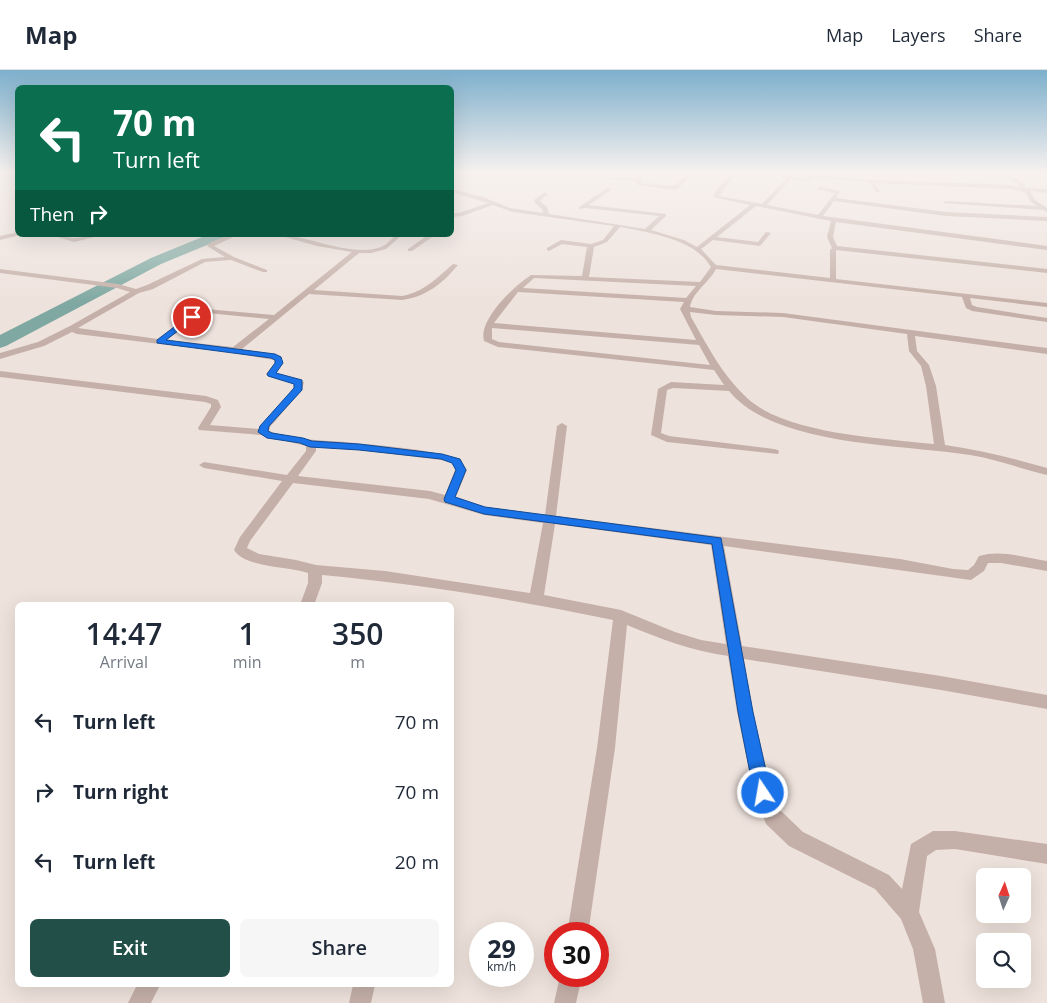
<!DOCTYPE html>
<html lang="en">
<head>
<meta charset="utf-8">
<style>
  :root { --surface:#fff; --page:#f6f6f7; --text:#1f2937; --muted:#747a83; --line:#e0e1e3; --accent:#234f49 }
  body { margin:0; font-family:"Open Sans",sans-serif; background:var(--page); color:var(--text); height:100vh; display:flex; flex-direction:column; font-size:19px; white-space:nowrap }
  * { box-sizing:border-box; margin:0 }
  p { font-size:16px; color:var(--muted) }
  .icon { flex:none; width:28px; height:28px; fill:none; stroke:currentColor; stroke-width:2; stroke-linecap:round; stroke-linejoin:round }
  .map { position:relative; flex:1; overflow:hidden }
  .panel { position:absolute; left:15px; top:532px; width:439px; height:385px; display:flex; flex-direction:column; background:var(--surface); border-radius:8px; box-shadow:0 5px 20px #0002 }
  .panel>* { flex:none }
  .banner { position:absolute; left:15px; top:15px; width:439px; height:152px; border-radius:8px; box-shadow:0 5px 20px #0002; background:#0b6e4f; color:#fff; overflow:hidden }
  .needle { width:32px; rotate:3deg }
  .buttons { position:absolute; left:976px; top:798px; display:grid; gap:10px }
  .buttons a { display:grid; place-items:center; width:55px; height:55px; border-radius:8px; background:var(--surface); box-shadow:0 5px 20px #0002; font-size:25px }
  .speed { position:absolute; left:469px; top:852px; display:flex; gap:10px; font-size:25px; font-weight:700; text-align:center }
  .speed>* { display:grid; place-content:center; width:65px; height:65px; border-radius:50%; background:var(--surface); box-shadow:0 5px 20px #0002; line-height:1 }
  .speed small { font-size:12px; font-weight:400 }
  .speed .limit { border:8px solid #d22; background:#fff; color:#111 }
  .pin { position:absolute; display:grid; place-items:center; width:42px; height:42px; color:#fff; margin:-21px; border:2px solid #fff; border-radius:50%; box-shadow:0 1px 5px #0007 }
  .me { position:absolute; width:55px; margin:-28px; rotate:348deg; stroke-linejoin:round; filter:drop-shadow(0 0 4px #0008) }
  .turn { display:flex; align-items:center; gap:18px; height:105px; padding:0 15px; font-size:22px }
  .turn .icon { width:65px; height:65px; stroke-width:2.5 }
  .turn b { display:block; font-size:35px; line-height:42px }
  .then { display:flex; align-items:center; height:48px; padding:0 15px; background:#0003; gap:10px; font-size:19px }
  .eta { display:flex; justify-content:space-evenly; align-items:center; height:85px; text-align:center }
  .eta b { font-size:30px; font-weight:600; line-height:35px }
  .cta { display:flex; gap:10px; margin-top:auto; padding:10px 15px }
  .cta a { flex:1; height:58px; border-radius:8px; background:var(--accent); color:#fff; font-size:20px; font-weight:600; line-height:58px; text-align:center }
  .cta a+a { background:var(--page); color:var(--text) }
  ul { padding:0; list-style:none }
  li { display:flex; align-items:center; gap:15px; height:70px; padding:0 15px }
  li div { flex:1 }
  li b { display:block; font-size:19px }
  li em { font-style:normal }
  header { display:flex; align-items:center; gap:30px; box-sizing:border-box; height:70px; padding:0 25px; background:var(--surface); border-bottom:1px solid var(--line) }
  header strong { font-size:24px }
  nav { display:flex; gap:28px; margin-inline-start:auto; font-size:18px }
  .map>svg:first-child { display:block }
</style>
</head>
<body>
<header>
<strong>Map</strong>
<nav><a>Map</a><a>Layers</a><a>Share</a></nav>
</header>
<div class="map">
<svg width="1047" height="933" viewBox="0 0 1047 933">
  <rect width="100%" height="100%" fill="#eee2dc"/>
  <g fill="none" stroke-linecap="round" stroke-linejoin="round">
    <path fill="#7ea8a1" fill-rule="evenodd" d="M207,165H226L224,168L161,194L6,276L0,278V265L151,188Z"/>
    <g fill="#c5b0a9" fill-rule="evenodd">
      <path d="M451,103H484L451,104Z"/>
      <path d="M638,103H642L641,113L673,116L685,106L679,103L690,106L679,118L673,120L638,115L636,114V111L592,108H637Z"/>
      <path d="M732,103H736L719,126L762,134L787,108L771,103L807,109L808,103H812V105L871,110L1011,115L1020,118L1018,114L997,103C1006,102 1018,109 1025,115V118L1047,119V123L1030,121L1035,130L1047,138V142L1043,140L943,133L946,131L1037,136L1031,132L1025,122L1011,119L874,113L880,121L877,123L869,112L812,108L808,112L791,109L767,135L818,145L835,123L817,119L819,116L840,121L836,128L946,142L1047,147V151L946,146L834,131L823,146L1047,176V180L836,152L833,167L837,176L1047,199V203L836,180V209L1047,233V237L970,228L972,235L977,237L1047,248V252L972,241L966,238L962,227L716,199C709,213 693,221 690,237L716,241L783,243L1047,278V284L915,266L917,281L929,295L936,316L945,375C980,380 1013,388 1047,398V405C1021,399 996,389 970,385C902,374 775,377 729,321L673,318L667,320L661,363L669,366L774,379L778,380L779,382L778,384L667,372L651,365L658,319L671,312L724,315L714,300L498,277L484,271C478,250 514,216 531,205L582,206L587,177L562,174L549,181L547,180V178L561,170L591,174L603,170L614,156L513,142L493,135L462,146L451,147V143H459L488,133L451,122V119L483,127L510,138L543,143L542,139L535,133L534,130L545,122L548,124L540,131L547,137L549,144L645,159L659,146L585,138L579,139V137L609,117L611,120L589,135L666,144V146L651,160L684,170L697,177L750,135L713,127L718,118ZM756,136L831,151L827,167L832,178L830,180V208L716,195L701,179L713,170L760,176L771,163L766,162L758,172L717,167ZM620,157C643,161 683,168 701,185C705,188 708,193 711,197L700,212L589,207L594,177L607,172ZM534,208L696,216L686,228L523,218ZM518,222L684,232L680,239L696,270L494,253ZM690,242L716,245L783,247L907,264L909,281L921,296L926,316L934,374C882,368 786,364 747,328C722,305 707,275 691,247ZM492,258L699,275L710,295L499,272L492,269Z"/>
      <rect x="1044" y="103" width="3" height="1"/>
      <path d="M0,105L18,106V108L0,107Z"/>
      <path d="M18,126V129L12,128Z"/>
      <path d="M18,162V165H20L0,170V166Z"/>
      <path d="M51,165L74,168L103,165L74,172Z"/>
      <path d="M229,165H238L214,176L234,187L267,200V202H263L231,190L205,192L153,219L139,223L78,258L158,269L189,245L206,239L274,245L352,182L317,176L278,165C308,165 352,188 381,177C387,175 391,169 396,165H402L386,179L371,183H359L314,220L402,226C424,222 437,208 453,194L458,195C443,213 426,227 402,230L309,224L242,279L281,286L283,293L276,303L304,312L302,320L270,357L269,361C293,370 319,370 345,372C383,376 423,378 460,389L467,400L455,429L485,437L545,445L557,356L562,353L567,356L556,446L900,489L953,499L968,500L974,495L979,486C1001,479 1026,488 1047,491V501L1001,493H988L984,501L971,510L724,476L742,576L941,606L1047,625V639L941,620L744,589L753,642L772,723L780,740L803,762L889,805L902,819L911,774L933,761H955L1047,774V794L955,779L936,780L927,786L919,842L935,879L945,933H923L913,879L901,849L875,819L789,776L766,754L754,723L737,642L728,586C692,581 661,569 627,555L615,678L588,864H567L597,678L613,550C517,530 420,514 322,505V513L314,535H300L308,513V503C289,496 245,498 234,480L240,467L282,411L204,398L199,395L204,392L287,405L306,381V376L261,365L199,360L198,358L211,337V334L205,332L0,307V301L206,326L218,330L221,337L210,355L259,359L294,318V314L268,306L266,304L275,293L274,290L235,283L77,264L72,262L44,276L0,289V283L38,272L70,256L130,222L117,218L0,203V199L118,214L136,219L147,215L202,189L225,187L207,176L211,172ZM207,243L269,249L233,277L167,270L195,249ZM316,377L343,378L441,390L452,393L455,400L445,425L430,421L298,406L316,381ZM293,413L429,429L484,445L543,453L530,523L385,501L316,495L296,490L259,484L247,478L250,471ZM555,454L711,475L726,574L701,570L675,562L621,540L544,525Z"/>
      <path d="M428,165H435L412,181H408V179Z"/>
      <path d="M560,906H582L576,933H554Z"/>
      <path d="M137,915H160L151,933H128Z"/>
      <path d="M353,915H375L371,933H349Z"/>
    </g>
  </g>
  <linearGradient id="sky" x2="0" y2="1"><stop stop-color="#7dafcc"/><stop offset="0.44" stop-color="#f7f2ef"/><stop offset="1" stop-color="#f7f2ef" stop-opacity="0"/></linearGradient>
  <rect width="1047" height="233" fill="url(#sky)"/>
  <path fill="#1a73e8" stroke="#114b97" d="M190,245L196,247L166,270L275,284L281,287L283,293L276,303L302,310V320L269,356L268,361L272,363L303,368L312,371L359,374L442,384L460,389L466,400L455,427L485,437L721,468L753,642L771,723L768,729L763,731L757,729L754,723L738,642L712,474L484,444L445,432L444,429L456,400L452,393L441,389L359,380L310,377L300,373L267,368L258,362L260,356L294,318V314L268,306L267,304L275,293V290L271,288L157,273V270Z"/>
</svg>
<div class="buttons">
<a><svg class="needle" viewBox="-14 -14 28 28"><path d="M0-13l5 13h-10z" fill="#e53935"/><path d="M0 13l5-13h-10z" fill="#747a83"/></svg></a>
<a><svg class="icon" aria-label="search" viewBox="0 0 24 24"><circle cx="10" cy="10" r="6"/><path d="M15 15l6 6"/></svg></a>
</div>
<div class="speed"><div>29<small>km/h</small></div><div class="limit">30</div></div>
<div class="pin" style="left:192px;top:247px;background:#d93025"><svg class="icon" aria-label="arrive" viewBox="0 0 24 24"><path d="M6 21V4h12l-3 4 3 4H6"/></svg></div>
<svg class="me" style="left:763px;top:723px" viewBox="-20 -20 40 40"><circle r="17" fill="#1a73e8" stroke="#fff" stroke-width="3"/><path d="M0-11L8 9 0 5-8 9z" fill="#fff"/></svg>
<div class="banner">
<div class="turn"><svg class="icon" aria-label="left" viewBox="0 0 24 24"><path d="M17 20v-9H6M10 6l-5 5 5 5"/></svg><div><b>70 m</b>Turn left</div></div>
<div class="then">Then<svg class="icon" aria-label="right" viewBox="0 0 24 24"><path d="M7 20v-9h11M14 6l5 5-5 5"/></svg></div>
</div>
<section class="panel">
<div class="eta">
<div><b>14:47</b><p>Arrival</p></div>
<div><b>1</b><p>min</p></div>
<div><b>350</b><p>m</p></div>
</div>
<ul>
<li><svg class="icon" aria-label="left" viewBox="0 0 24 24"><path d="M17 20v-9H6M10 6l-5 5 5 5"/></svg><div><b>Turn left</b></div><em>70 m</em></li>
<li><svg class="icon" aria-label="right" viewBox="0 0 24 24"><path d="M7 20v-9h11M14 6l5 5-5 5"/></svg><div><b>Turn right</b></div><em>70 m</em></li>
<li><svg class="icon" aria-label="left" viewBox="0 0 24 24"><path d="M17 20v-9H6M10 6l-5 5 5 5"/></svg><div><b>Turn left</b></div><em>20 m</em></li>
</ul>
<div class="cta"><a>Exit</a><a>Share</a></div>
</section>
</div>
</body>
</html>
